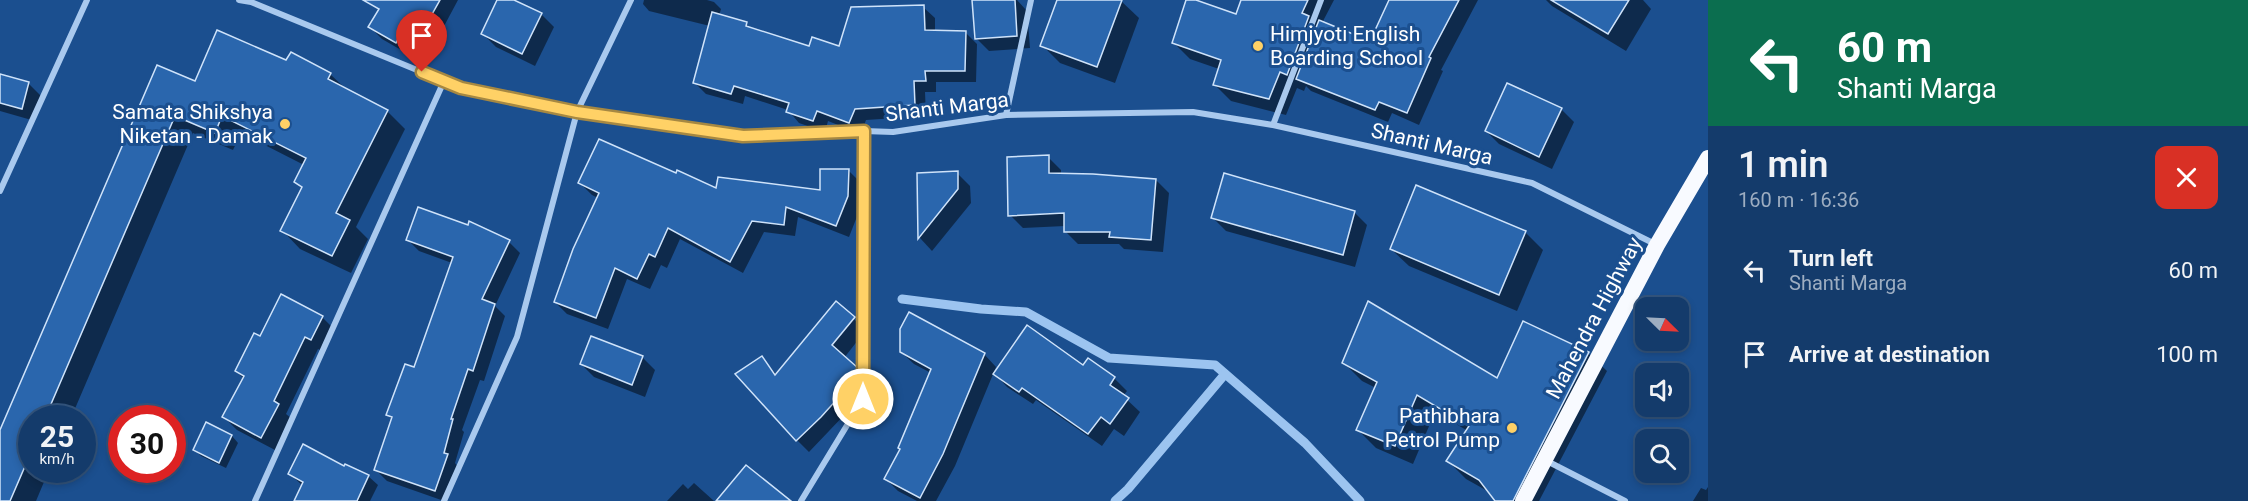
<!DOCTYPE html>
<html lang="en">
<head>
<meta charset="utf-8">
<style>
  :root { --surface:#143b6b; --page:#214673; --text:#f1f3f6; --muted:#9dadc1; --line:#33557e }
  body { margin:0; font-family:Roboto,sans-serif; background:var(--page); color:var(--text); height:100vh; display:flex; flex-direction:column; font-size:22px; white-space:nowrap }
  * { box-sizing:border-box; margin:0 }
  p { font-size:20px; color:var(--muted) }
  .icon { flex:none; width:33px; height:33px; fill:none; stroke:currentColor; stroke-width:2; stroke-linecap:round; stroke-linejoin:round }
  .map { position:relative; flex:1; overflow:hidden }
  .sheet { display:flex; flex-direction:column; background:var(--surface); width:540px }
  .sheet>* { flex:none }
  .hud { background:#0b6e4f; color:#fff; overflow:hidden }
  .needle { width:39px; rotate:114deg }
  .controls { position:absolute; left:1635px; top:297px; display:grid; gap:12px }
  .controls a { display:grid; place-items:center; width:54px; height:54px; border-radius:12px; background:var(--surface); box-shadow:0 3px 9px #0003,0 0 0 2px var(--line); font-size:30px }
  .speed { position:absolute; left:18px; top:405px; display:flex; gap:12px; font-size:30px; font-weight:700; text-align:center }
  .speed>* { display:grid; place-content:center; width:78px; height:78px; border-radius:50%; background:var(--surface); box-shadow:0 3px 9px #0003,0 0 0 2px var(--line); line-height:1 }
  .speed small { font-size:15px; font-weight:400 }
  .speed .limit { border:9px solid #d22; background:#fff; color:#111 }
  .pin { position:absolute; display:grid; place-items:center; width:51px; height:51px; color:#fff; margin:-62px -26px; border-radius:50% 50% 50% 0; rotate:-45deg; box-shadow:0 0 6px #0007 }
  .pin .icon { rotate:45deg }
  .me { position:absolute; width:66px; margin:-33px; rotate:0deg; stroke-linejoin:round; filter:drop-shadow(0 0 4px #0008) }
  .turn { display:flex; align-items:center; gap:21px; height:126px; padding:0 30px; font-size:27px }
  .turn .icon { width:78px; height:78px; stroke-width:2.5 }
  .turn b { display:block; font-size:42px; line-height:51px }
  .round { display:grid; place-items:center; flex:none; width:63px; height:63px; border-radius:12px; background:var(--page) }
  .headline { display:flex; align-items:center; justify-content:space-between; height:102px; padding:0 30px }
  h1 { font-size:36px; font-weight:600; line-height:45px }
  ul { padding:0; list-style:none }
  li { display:flex; align-items:center; gap:18px; height:84px; padding:0 30px }
  li div { flex:1 }
  li b { display:block; font-size:22px }
  li em { font-style:normal }
  main { display:flex; flex:1; min-height:0 }
  .map>svg:first-child { display:block }
</style>
</head>
<body>
<main>
<div class="map">
<svg width="1708" height="501" viewBox="0 0 1708 501">
  <rect width="100%" height="100%" fill="#1b4f8f"/>
  <g fill="#0007">
    <path d="M376,0H458L435,43L419,35L408,54L382,39L370,27L379,10L374,5Z"/>
    <path d="M499,0H511L541,14L554,27L535,66L496,47L483,34Z"/>
    <path d="M644,0H707L714,2L721,9L719,16L746,24L753,30L809,48H840L923,7L935,18V32H965L977,44L976,82H936V92H925L926,116L866,120L861,134L828,121L825,132L799,123L788,110L745,96L743,104L706,94L695,83L710,26L649,11L643,4Z"/>
    <path d="M982,0H1017L1027,11L1030,48L989,51L976,38Z"/>
    <path d="M1059,0H1120L1139,18L1115,83L1060,63L1042,45Z"/>
    <path d="M1188,0L1237,16L1243,0H1334L1322,23L1371,43L1390,0H1478L1441,70L1443,71L1419,125L1392,113L1388,122L1311,91L1306,86L1304,91L1297,88L1286,115L1231,101L1214,84L1219,69L1190,59L1173,42Z"/>
    <path d="M1546,0H1643L1651,9L1626,51L1552,6Z"/>
    <path d="M287,62L330,74L347,90L387,111L405,129L356,227L368,239L351,273L300,249L282,230L303,189L295,182L304,165L241,133L233,150L193,133L71,418H32V470H49L36,501H0V434L158,67L195,83Z"/>
    <path d="M0,76L28,83L41,96L35,121L0,111Z"/>
    <path d="M1561,109L1574,122L1552,169L1499,144L1486,131Z"/>
    <path d="M1048,157L1061,170V175L1156,180L1169,193L1163,252L1124,249L1119,244H1078L1065,231V226L1023,228L1010,215Z"/>
    <path d="M849,171L861,183L860,209L849,237L798,217L795,236L764,232L743,273L680,239L667,268L661,265L650,289L627,279L608,329L567,314L555,302L598,198L592,195L580,183L676,175L718,190L822,192Z"/>
    <path d="M957,173L970,186L971,203L932,251L920,238L918,174Z"/>
    <path d="M1354,212L1367,225L1355,267L1226,231L1213,218Z"/>
    <path d="M1525,232L1543,250L1517,311L1409,266L1391,249Z"/>
    <path d="M408,240L509,242L520,253L495,306L505,316L484,381L480,380L462,430L464,432L455,463L458,467L444,501L387,481L375,469L393,420L388,415L415,369L452,263L419,251Z"/>
    <path d="M836,303L866,330L844,358L869,382V389L809,452L797,440L762,358L777,375Z"/>
    <path d="M322,317L335,330L324,352L318,349L286,414L291,418L275,450L237,430L224,417L244,379L236,371L261,338Z"/>
    <path d="M901,352L984,354L996,367L955,466L936,501H917L898,491L886,479L901,449L931,373L914,364Z"/>
    <path d="M1588,353L1607,371L1539,501H1497L1491,493L1466,479L1448,461L1468,431L1435,412L1413,464L1376,448L1358,430L1376,388L1362,381L1344,363L1498,380Z"/>
    <path d="M642,357L655,370L645,397L594,377L581,364Z"/>
    <path d="M1084,367L1114,378L1127,391L1123,396L1140,412L1124,436L1114,429L1102,446L1036,400L1033,404L1007,387L995,374Z"/>
    <path d="M207,424L232,436L238,443L226,468L201,456L195,450Z"/>
    <path d="M290,474L368,476L378,485L370,501H296L303,486Z"/>
    <path d="M694,483L714,501H667L683,484L688,489Z"/>
    <path d="M1708,487V501H1693L1701,488L1706,490Z"/>
  </g>
  <g fill="none" stroke-linecap="round" stroke-linejoin="round">
    <g stroke="#9cc4f0" stroke-width="9">
      <path d="M902,299L981,309L1026,312L1109,358L1215,365L1305,443L1360,501"/>
      <path d="M1115,501L1128,489L1225,374"/>
    </g>
  </g>
  <g fill="#2a66ad" stroke="#cfe3fa" stroke-width="1.5">
    <path d="M363,0H440L422,32L406,24L396,43L368,27L379,9Z"/>
    <path d="M497,0H514L542,13L522,54L481,34Z"/>
    <path d="M972,0H1015L1017,36L975,39Z"/>
    <path d="M1057,0H1122L1097,67L1040,46Z"/>
    <path d="M1186,0H1196L1236,14L1241,0H1308L1302,13L1309,16L1287,75L1280,72L1269,99L1213,85L1221,60L1172,43Z"/>
    <path d="M1389,0H1459L1429,57L1431,58L1407,113L1379,102L1375,110L1296,79L1319,20L1370,41Z"/>
    <path d="M1551,0H1629L1608,34Z"/>
    <path d="M924,5L925,30L966,31L965,71H925L926,81H914L915,105L855,109L849,123L817,111L813,121L786,112L789,103L734,86L731,94L693,83L712,12L747,22L746,26L809,46L812,37L839,46L851,7Z"/>
    <path d="M217,30L286,60L291,52L331,73L328,79L388,110L336,213L350,220L332,256L280,231L302,187L294,182L306,158L222,116L215,133L175,116L45,418H32V450L10,501H0V430L157,65L195,81Z"/>
    <path d="M0,74L29,82L22,109L0,103Z"/>
    <path d="M1507,83L1562,108L1539,157L1485,131Z"/>
    <path d="M599,139L676,173L677,170L716,188L718,177L820,190V169H849L848,196L836,226L786,207L784,225L752,221L730,262L668,228L655,257L649,254L637,279L615,268L596,318L554,302L573,249L599,193L578,183Z"/>
    <path d="M1049,155V173L1093,174L1156,179L1151,240L1109,237L1110,232H1064V213L1008,216L1007,157Z"/>
    <path d="M958,171V189L918,239L917,173Z"/>
    <path d="M1224,173L1355,211L1343,255L1211,218Z"/>
    <path d="M1416,185L1526,231L1499,295L1390,249Z"/>
    <path d="M418,207L468,225L469,221L510,240L482,299L495,304L473,371L468,369L451,419H453L444,453L448,454L435,491L374,470L392,417L386,415L405,364L414,367L453,257L406,240Z"/>
    <path d="M281,294L323,316L311,340L305,337L274,401L279,404L261,438L222,417L244,376L235,371L254,333L260,336Z"/>
    <path d="M836,301L855,317L832,345L858,368V376L821,417L796,441L735,374L762,356L775,375Z"/>
    <path d="M1368,301L1497,378L1523,321L1589,352L1513,501H1495L1479,480L1446,461L1469,426L1417,395L1395,446L1356,430L1377,382L1342,363Z"/>
    <path d="M909,312L985,353L943,454L920,498L884,479L900,449L898,448L931,369L900,352V329Z"/>
    <path d="M1027,325L1083,365L1088,358L1115,377L1110,385L1129,398L1110,424L1101,417L1088,434L1022,388L1019,392L993,374Z"/>
    <path d="M591,336L643,356L632,385L580,364Z"/>
    <path d="M206,422L232,435L219,463L193,450Z"/>
    <path d="M303,444L344,466L345,464L369,475L357,501H294L303,482L288,474Z"/>
    <path d="M746,465L791,501H716Z"/>
  </g>
  <g fill="none" stroke-linecap="round" stroke-linejoin="round">
    <g stroke="#a9c9ee" stroke-width="6">
      <path d="M239,0L251,2L461,88L577,112L743,136L864,131L893,132L1006,115L1193,112L1273,125L1532,183L1655,244"/>
      <path d="M1006,115L1031,0"/>
      <path d="M1273,125L1321,0"/>
      <path d="M0,191L87,0"/>
      <path d="M1545,460L1625,501"/>
      <path d="M255,501L444,81"/>
      <path d="M444,501L517,337L577,112L631,0"/>
      <path d="M801,501L863,399L864,131"/>
    </g>
    <path stroke="#f8faff" stroke-width="16" d="M1523,501L1657,245L1708,158"/>
  </g>
  <g fill="none" stroke-linecap="round" stroke-linejoin="round">
    <defs>
      <path id="route" d="M422,72L461,88L577,112L743,136L864,131L863,399"/>
    </defs>
    <use href="#route" stroke="#a68842" stroke-width="15"/>
    <use href="#route" stroke="#ffd166" stroke-width="10"/>
  </g>
  <g fill="#ffd166" stroke="#1b4f8f" stroke-width="2">
    <circle cx="1258" cy="46" r="6"/>
    <circle cx="285" cy="124" r="6"/>
    <circle cx="1512" cy="428" r="6"/>
  </g>
  <g text-anchor="middle" dominant-baseline="central" stroke-width="6" stroke-linejoin="round" paint-order="stroke">
    <g font-size="21" fill="#fff" stroke="#1b4f8f" text-anchor="end">
      <text x="1270" y="34" text-anchor="start">Himjyoti English<tspan x="1270" dy="24">Boarding School</tspan></text>
      <text x="273" y="112">Samata Shikshya<tspan x="273" dy="24">Niketan - Damak</tspan></text>
      <text x="1500" y="416">Pathibhara<tspan x="1500" dy="24">Petrol Pump</tspan></text>
    </g>
    <g font-size="21" fill="#fff" stroke="#1b4f8f">
      <text transform="translate(947 107) rotate(-7)">Shanti Marga</text>
      <text transform="translate(1432 144) rotate(13)">Shanti Marga</text>
      <text transform="translate(1594 318) rotate(-62)">Mahendra Highway</text>
    </g>
  </g>
</svg>
<div class="controls">
<a><svg class="needle" viewBox="-14 -14 28 28"><path d="M0-13l5 13h-10z" fill="#e53935"/><path d="M0 13l5-13h-10z" fill="#9dadc1"/></svg></a>
<a><svg class="icon" aria-label="sound" viewBox="0 0 24 24"><path d="M4 9h4l5-4v14l-5-4H4zM17 9q2 3 0 6"/></svg></a>
<a><svg class="icon" aria-label="search" viewBox="0 0 24 24"><circle cx="10" cy="10" r="6"/><path d="M15 15l6 6"/></svg></a>
</div>
<div class="speed"><div>25<small>km/h</small></div><div class="limit">30</div></div>
<div class="pin" style="left:422px;top:72px;background:#d93025"><svg class="icon" aria-label="arrive" viewBox="0 0 24 24"><path d="M6 21V4h12l-3 4 3 4H6"/></svg></div>
<svg class="me" style="left:863px;top:399px" viewBox="-20 -20 40 40"><circle r="17" fill="#ffd166" stroke="#fff" stroke-width="3"/><path d="M0-11L8 9 0 5-8 9z" fill="#fff"/></svg>
</div>
<section class="sheet">
<div class="hud">
<div class="turn"><svg class="icon" aria-label="left" viewBox="0 0 24 24"><path d="M17 20v-9H6M10 6l-5 5 5 5"/></svg><div><b>60 m</b>Shanti Marga</div></div>
</div>
<div class="headline"><div><h1>1 min</h1><p>160 m · 16:36</p></div><a class="round" style="background:#d93025;color:#fff"><svg class="icon" aria-label="close" viewBox="0 0 24 24"><path d="M6 6l12 12M18 6L6 18"/></svg></a></div>
<ul>
<li><svg class="icon" aria-label="left" viewBox="0 0 24 24"><path d="M17 20v-9H6M10 6l-5 5 5 5"/></svg><div><b>Turn left</b><p>Shanti Marga</p></div><em>60 m</em></li>
<li><svg class="icon" aria-label="arrive" viewBox="0 0 24 24"><path d="M6 21V4h12l-3 4 3 4H6"/></svg><div><b>Arrive at destination</b></div><em>100 m</em></li>
</ul>
</section>
</main>
</body>
</html>
